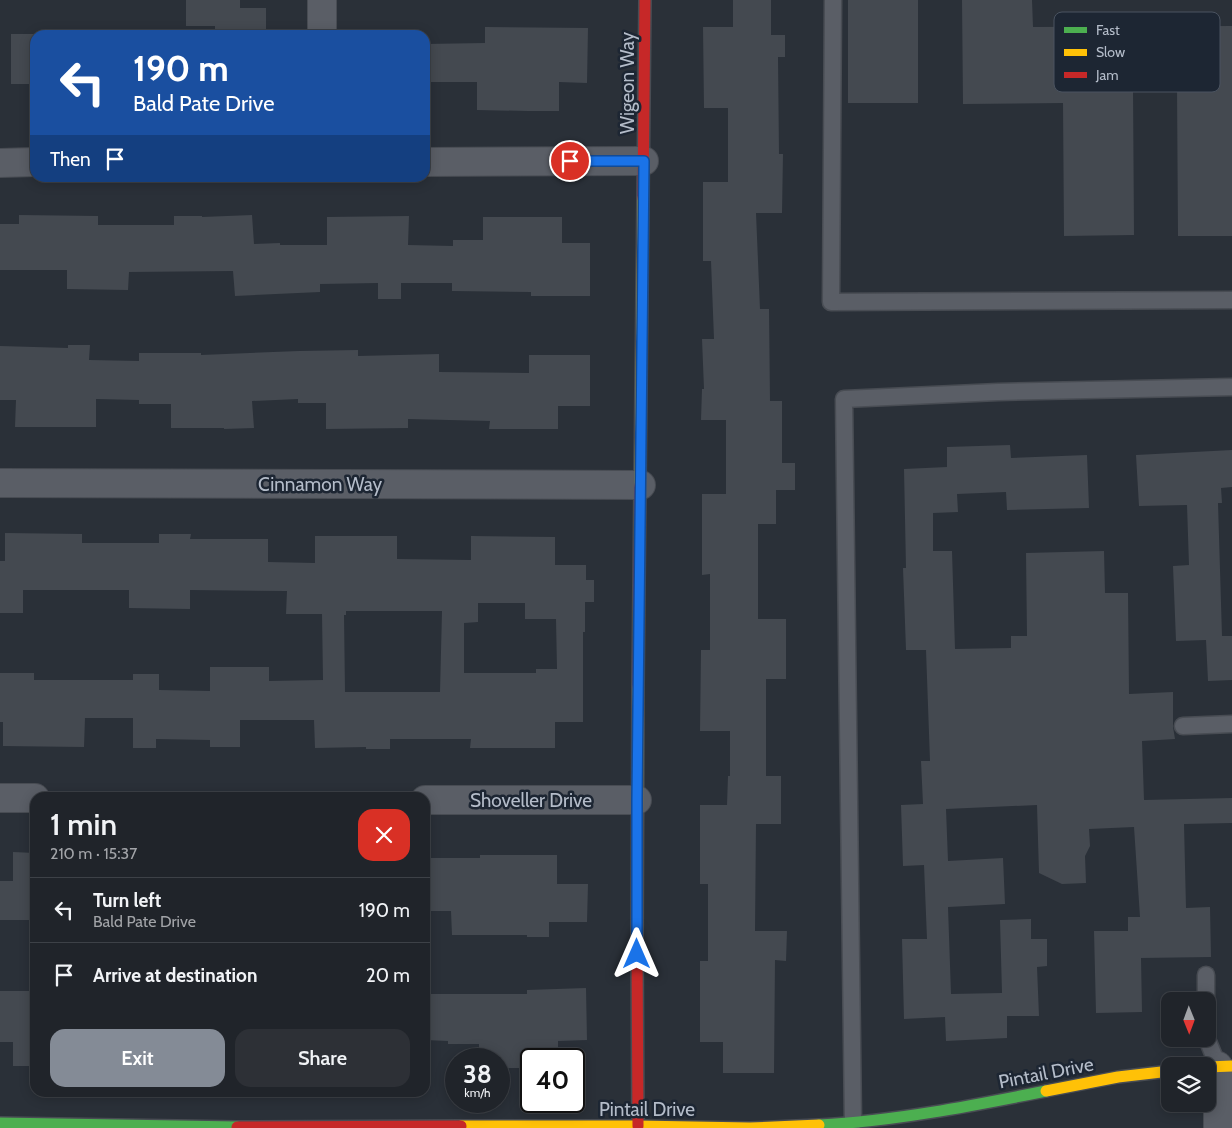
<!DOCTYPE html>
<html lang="en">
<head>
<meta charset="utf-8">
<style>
  :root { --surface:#20242a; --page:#2d3036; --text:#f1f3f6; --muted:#a2a4a8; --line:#3d4147; --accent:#848b96 }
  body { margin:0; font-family:Cabin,sans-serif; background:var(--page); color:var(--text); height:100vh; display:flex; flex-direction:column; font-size:19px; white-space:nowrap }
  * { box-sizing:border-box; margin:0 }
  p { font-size:16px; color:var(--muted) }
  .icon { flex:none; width:28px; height:28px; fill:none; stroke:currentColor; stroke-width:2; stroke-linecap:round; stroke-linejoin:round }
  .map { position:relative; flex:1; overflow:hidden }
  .panel { position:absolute; left:30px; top:792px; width:400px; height:305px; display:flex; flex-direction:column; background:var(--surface); border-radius:15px; box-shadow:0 2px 12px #0003,0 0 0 1px var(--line) }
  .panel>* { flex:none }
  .guide { position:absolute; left:30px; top:30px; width:400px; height:152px; border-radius:15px; box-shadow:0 2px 12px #0003,0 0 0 1px var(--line); background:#1a4fa0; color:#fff; overflow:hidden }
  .needle { width:32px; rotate:179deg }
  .buttons { position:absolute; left:1161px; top:992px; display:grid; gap:10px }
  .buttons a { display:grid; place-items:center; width:55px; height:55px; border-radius:10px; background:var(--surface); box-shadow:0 2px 12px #0003,0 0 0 1px var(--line); font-size:25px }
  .speed { position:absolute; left:445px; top:1048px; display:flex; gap:10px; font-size:25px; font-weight:700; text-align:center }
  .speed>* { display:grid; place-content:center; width:65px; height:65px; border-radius:50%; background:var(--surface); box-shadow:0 2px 12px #0003,0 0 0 1px var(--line); line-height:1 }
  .speed small { font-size:12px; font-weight:400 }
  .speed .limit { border:2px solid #111; border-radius:8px; background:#fff; color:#111 }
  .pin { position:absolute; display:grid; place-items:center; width:42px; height:42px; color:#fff; margin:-21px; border:2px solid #fff; border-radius:50%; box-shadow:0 1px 5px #0007 }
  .me { position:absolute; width:55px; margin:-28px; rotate:0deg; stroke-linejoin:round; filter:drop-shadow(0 0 4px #0008) }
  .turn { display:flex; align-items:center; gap:18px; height:105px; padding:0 20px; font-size:22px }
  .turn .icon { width:65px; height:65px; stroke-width:2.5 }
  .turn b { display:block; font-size:35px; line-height:42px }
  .then { display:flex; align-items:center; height:48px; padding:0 20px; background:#0003; gap:10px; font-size:19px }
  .round { display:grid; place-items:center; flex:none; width:52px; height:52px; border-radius:15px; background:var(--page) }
  .summary { display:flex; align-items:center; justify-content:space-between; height:85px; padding:0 20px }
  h1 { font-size:30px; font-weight:600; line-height:38px }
  .primary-button { display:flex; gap:10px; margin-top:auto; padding:10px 20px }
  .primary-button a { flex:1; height:58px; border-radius:15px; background:var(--accent); color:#fff; font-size:20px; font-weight:600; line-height:58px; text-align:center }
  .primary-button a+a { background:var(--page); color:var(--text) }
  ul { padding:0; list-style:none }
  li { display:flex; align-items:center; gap:15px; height:65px; padding:0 20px; border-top:1px solid var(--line) }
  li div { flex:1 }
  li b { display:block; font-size:19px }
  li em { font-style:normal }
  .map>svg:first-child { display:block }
</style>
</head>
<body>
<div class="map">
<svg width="1232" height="1128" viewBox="0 0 1232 1128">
  <rect width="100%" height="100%" fill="#2a3038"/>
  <g fill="#444950" fill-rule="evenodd">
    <path d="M186,0H240V8H266V35H215V26H186Z"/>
    <path d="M733,0H771V35H785V57H778L779,154H783L782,213H756L760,309H769L770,401H782V463H795V490H776V524H758V619H786V679H766V776H781V824H756L755,931H787L786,961L775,960L774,1073H723V1042H700V961H708V884H700V805H727L728,776H730V731H700L701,650H710V574L702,575V494H726V420H701L702,389H704L702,339H714L711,261H703V182H728V108H704L703,27H733Z"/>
    <rect x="848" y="0" width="70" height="103"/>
    <path d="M962,0H1032L1033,27L1232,26V236H1178L1177,87H1133L1134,235L1064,236L1063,103L963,104Z"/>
    <path d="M485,27L588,28L587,83L559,82V111H528L477,110V82H425V44L485,43Z"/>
    <rect x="11" y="34" width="24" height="50"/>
    <path d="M19,215L98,216V225H174V216H202V217L252,215L254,244L280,243V245H327V217L409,216L408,245L453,246V240H483V217H562V243H590V296H531V292L452,291V283H401V299H378V283L320,284V292L235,296L233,271L129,272L128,290L67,289V270H0V224H19Z"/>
    <path d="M68,345H90L89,360L139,361V353H201V355L299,351L358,350V356L439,354V372L529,373V355H590V406H558V429H489L490,421L408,419V428L326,429V403H298V399L252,401L254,428L224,429V428H171V404H139V400L96,399V427H15L16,400H0V346L68,348Z"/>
    <path d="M1010,445L1011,458L1087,455L1089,508L1007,510L1006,492L957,494L958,512L933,513V551H952L955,649L1011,648V636H1027L1026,553L1104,551L1105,593H1128L1129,694L1173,692V727L1175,739L1142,741L1144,800L1232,798V823L1184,824L1186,908L1210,907L1211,957L1141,958L1142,1012L1096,1013L1094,931H1128V917H1140L1134,827L1089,829L1090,846L1085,856L1086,883L1062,884L1039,873L1037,805L946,809L948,861L1003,858L1005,904L948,907L951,994L1002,993L1000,920L1031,919V939H1047V966L1037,967L1039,1016H1007V1038L946,1041L945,1017L904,1019L902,939H927L924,865L903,866L901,805L923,804L921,761H930L926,650H906L903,568H906L904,469L947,467V447Z"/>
    <path d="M1232,450V487L1221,488L1222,503H1218L1222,636H1232V680L1208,681L1206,640L1176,641L1173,566L1189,565L1187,505L1139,506L1136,455Z"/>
    <path d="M5,533L82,534V543H159V534H191L190,539H268V562L315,563V536H397V559L471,560V536L555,537V565H586V580H594V602H585V632H583V722H555V748H470L471,739H390V749H366V747L315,748L314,720H240V747H210V740L156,739V748H133V718H85L84,747L3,746V722H0V673H34V680H133V674H159V690L210,691V667H269V681L323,680L322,614H286L287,591L190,590V609L129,608V590H23V613H0V561H5ZM478,603H525V619H556L557,669H536V673H464V623L478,622ZM346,611H442L440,692H345L344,615H346Z"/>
    <path d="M13,852L35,853V920H0V881H13Z"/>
    <path d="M480,855H557V884H588L587,922H549V937H527V935H452L451,911H425V858H480Z"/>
    <path d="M586,988L587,1040L558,1041V1059H531V1068H499V1059H479V1044H448V1041L425,1040V994H527V990Z"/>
    <path d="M0,991H35V1066H13V1042H0Z"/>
  </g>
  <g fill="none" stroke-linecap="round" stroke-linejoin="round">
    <defs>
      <g id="lane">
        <path d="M833,0L831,302L1232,300"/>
        <path d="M1183,726L1232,724"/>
        <path d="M1206,975V1001"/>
        <path d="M1207,1039L1218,1066"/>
        <path d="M853,1123L844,399L998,392L1232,387"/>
      </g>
      <g id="street">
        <path d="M322,35V0"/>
        <path d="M425,162L644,161"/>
        <path d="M0,163L35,162"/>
        <path d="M0,483L641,485"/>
        <path d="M0,798H35"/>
        <path d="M425,800H637"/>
        <path d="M1218,1128V1066"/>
      </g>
      <g id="fast">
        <path d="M0,1123L237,1127"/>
        <path d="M819,1125C895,1121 971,1106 1046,1091"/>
      </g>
      <g id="slow">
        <path d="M640,485L643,198"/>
        <path d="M637,946L638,687"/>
        <path d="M1208,1067L1232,1066"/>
        <path d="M1046,1091L1118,1077L1170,1071"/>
        <path d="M461,1126H638L750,1128L819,1125"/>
      </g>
      <g id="jam">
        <path d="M643,198L645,0"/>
        <path d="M638,687L640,485"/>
        <path d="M637,946L638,1126"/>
        <path d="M237,1127L461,1126"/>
      </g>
    </defs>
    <use href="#lane" stroke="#484c53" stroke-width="19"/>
    <use href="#street" stroke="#484c53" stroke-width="30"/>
    <use href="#fast" stroke="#484c53" stroke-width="14"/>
    <use href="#slow" stroke="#484c53" stroke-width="14"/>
    <use href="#jam" stroke="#484c53" stroke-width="14"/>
    <use href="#lane" stroke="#5a5e66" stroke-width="16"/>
    <use href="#street" stroke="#5a5e66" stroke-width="28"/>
    <use href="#fast" stroke="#4caf50" stroke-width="11"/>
    <use href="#slow" stroke="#ffc107" stroke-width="11"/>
    <use href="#jam" stroke="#c62828" stroke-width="11"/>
  </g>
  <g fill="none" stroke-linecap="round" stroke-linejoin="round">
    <defs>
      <path id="route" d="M570,161H644L637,800V954"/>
    </defs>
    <use href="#route" stroke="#114b97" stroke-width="12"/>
    <use href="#route" stroke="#1a73e8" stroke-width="9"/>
  </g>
  <g text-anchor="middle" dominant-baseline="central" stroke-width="5" stroke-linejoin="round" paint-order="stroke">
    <g font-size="19" fill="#b4bcc9" stroke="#1d2633">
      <text transform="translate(627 83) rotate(-90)">Wigeon Way</text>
      <text x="320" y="484">Cinnamon Way</text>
      <text x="531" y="800">Shoveller Drive</text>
      <text transform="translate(1046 1073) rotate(-11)">Pintail Drive</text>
      <text x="647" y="1109">Pintail Drive</text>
    </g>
  </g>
  <rect x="1054" y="12" width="166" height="80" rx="8" fill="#1d2633" stroke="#4a5360" stroke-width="1"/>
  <rect x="1064" y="27" width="23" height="6" fill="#4caf50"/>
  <rect x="1064" y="49" width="23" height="7" fill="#ffc107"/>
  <rect x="1064" y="72" width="23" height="6" fill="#c62828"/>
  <g font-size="14" fill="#b4bcc9">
    <text x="1096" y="35">Fast</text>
    <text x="1096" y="57">Slow</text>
    <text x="1096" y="80">Jam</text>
  </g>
</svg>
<div class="buttons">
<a><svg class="needle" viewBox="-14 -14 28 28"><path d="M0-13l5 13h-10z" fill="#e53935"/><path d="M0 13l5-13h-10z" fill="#a2a4a8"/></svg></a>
<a><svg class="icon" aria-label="layers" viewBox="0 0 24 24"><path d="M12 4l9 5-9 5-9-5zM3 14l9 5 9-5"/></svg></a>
</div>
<div class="speed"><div>38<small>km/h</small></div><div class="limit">40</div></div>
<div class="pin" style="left:570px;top:161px;background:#d93025"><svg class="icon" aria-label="arrive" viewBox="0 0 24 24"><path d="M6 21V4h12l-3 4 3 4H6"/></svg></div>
<svg class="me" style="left:637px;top:954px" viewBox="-20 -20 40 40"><path d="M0-17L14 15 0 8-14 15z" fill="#1a73e8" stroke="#fff" stroke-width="4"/></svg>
<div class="guide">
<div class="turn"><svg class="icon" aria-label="left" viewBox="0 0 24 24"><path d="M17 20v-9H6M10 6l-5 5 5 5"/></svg><div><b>190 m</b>Bald Pate Drive</div></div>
<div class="then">Then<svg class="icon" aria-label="arrive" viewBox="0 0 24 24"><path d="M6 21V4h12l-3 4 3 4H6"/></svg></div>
</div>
<section class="panel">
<div class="summary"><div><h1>1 min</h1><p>210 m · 15:37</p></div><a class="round" style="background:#d93025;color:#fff"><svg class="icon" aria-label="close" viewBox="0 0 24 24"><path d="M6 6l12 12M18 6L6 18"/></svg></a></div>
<ul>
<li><svg class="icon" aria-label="left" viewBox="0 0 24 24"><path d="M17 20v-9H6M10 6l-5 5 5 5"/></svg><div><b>Turn left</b><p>Bald Pate Drive</p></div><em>190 m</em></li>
<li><svg class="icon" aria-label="arrive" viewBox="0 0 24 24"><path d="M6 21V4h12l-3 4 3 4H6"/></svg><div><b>Arrive at destination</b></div><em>20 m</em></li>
</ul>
<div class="primary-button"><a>Exit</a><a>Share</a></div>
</section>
</div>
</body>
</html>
